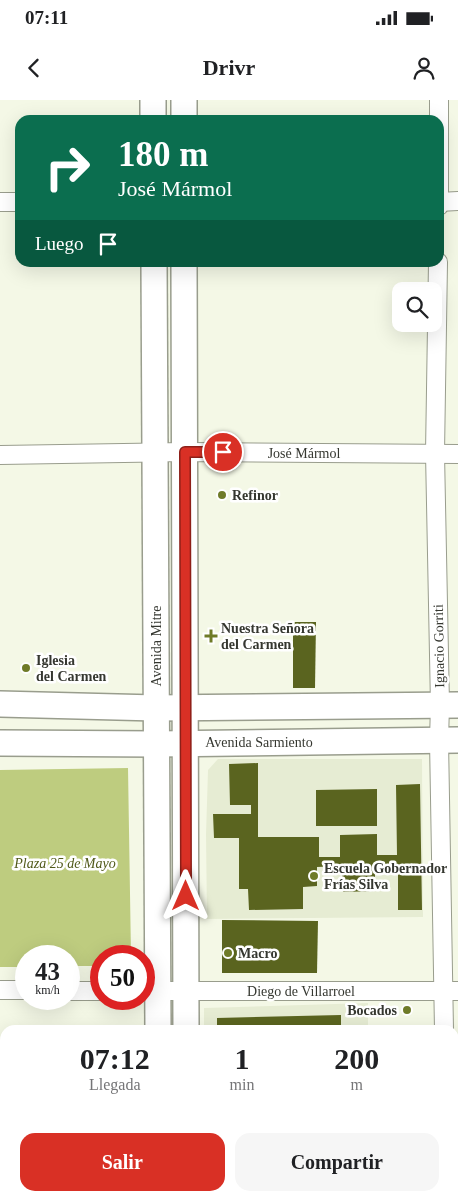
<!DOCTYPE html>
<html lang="es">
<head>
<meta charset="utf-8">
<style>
  :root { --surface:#fff; --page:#f6f6f6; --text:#202124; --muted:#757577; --accent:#d93025 }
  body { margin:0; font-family:"Times New Roman",serif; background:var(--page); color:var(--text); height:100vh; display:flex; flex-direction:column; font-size:19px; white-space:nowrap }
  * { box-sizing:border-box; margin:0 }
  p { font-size:16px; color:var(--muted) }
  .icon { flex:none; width:28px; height:28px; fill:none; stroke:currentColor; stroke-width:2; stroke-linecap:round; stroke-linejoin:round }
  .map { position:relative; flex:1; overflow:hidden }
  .sheet { position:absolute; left:0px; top:925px; width:459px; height:176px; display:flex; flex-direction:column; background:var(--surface); border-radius:15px 15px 0 0; box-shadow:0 5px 20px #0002 }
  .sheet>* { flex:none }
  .top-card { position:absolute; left:15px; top:15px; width:429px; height:152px; border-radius:15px; box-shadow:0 5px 20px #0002; background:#0b6e4f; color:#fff; overflow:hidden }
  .controls { position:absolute; left:392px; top:182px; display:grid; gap:10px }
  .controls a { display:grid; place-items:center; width:50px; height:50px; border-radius:10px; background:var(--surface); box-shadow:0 5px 20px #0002; font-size:25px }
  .speed { position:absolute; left:15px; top:845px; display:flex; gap:10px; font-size:25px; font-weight:700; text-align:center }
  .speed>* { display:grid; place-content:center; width:65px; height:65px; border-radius:50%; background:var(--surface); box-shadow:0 5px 20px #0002; line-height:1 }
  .speed small { font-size:12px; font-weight:400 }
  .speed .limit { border:8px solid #d22; background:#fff; color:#111 }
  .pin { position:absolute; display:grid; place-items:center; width:42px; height:42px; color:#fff; margin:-21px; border:2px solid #fff; border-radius:50%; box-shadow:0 1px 5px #0007 }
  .me { position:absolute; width:55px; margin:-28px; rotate:0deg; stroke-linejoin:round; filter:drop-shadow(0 0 4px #0008) }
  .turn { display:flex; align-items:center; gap:18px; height:105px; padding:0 20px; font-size:22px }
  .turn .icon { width:65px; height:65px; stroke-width:2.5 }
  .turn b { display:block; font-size:35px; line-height:42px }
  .then { display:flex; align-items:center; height:48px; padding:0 20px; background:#0003; gap:10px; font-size:19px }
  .eta { display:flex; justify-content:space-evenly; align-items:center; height:85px; text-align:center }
  .eta b { font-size:30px; font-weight:600; line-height:35px }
  .primary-button { display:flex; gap:10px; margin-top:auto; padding:10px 20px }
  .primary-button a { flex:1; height:58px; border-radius:15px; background:var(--accent); color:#fff; font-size:20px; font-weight:600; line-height:58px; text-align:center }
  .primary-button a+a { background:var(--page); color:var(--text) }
  .status { display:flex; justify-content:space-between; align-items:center; height:35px; padding:0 25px; background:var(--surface); direction:ltr }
  .status svg { height:14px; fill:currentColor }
  header { display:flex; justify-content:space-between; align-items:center; height:65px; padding:0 20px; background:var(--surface); font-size:22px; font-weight:600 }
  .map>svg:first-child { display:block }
</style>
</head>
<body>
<div class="status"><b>07:11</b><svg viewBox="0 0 49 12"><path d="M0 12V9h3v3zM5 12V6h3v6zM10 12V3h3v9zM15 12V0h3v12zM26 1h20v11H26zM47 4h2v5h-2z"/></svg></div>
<header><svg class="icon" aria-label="back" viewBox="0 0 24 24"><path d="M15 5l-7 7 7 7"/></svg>Drivr<svg class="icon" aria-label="person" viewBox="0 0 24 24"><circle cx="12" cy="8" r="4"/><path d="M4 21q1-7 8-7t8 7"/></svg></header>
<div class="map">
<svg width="458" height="1101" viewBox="0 0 458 1101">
  <rect width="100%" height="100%" fill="#f4f8e6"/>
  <g fill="#e6ecd3">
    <path d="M218,659H422L423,817L207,819L206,734L208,670Z"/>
    <path d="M368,903V930H204V908Z"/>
    <rect x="206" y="1096" width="160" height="5"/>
  </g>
  <path fill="#becc7f" d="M128,668L131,856H101V866H69V856H26V867H0V670Z"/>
  <g fill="#5a641f">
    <path d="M293,522H316L315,588H293Z"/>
    <path d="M258,663V737H319V757H340V735L377,734V755H397L396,685L420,684L422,810H398V770H375V791L343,792L342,766L317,767V786L303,787V809L249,810L248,789H239V738H214L213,714H251V705H230L229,664Z"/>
    <path d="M377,689V726H316V690Z"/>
    <path d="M222,820L318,821L317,873H222Z"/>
    <path d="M341,915V930H217V918Z"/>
    <rect x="221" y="1096" width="35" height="5"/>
  </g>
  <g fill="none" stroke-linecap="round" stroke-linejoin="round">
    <defs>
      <g id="minor">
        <path d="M0,102H20"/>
        <path d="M439,102L458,101"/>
        <path d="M439,106V0"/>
        <path d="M438,162L435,353L440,605L439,640L444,930"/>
        <path d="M0,355L185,352L458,354"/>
        <path d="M0,890H26"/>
        <path d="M69,891H101"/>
        <path d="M144,891H458"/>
        <path d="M445,1096V1101"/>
      </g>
      <g id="secondary">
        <path d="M153,0V20"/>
        <path d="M184,0V20"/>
        <path d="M154,162L158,930"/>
        <path d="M184,162L186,930"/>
        <path d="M0,604L156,608L458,605"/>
        <path d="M0,643L156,644L458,640"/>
        <path d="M159,1096V1101"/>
        <path d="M186,1096V1101"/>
      </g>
    </defs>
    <use href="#minor" stroke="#999d8d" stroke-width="20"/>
    <use href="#secondary" stroke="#999d8d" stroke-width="28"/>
    <use href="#minor" stroke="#fff" stroke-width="18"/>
    <use href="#secondary" stroke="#fff" stroke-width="25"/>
  </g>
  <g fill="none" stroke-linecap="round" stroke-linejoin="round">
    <defs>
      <path id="route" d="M186,796L185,352H223"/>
    </defs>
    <use href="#route" stroke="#8d1f18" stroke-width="12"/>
    <use href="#route" stroke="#d93025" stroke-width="9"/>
  </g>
  <g fill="#6f7b28" stroke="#fff" stroke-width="2">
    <circle cx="222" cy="395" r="5"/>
    <path d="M208.5 528.5h5v5h5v5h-5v5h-5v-5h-5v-5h5z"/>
    <circle cx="26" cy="568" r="5"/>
    <circle cx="314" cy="776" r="5"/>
    <circle cx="228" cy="853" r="5"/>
    <circle cx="407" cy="910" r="5"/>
  </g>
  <g text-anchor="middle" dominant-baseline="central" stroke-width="5" stroke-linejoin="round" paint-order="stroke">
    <g font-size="14" fill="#353730" stroke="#fff">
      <text x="304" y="353">José Mármol</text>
      <text transform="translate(156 546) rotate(-90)">Avenida Mitre</text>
      <text transform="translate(439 546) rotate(-91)">Ignacio Gorriti</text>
      <text x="259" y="642">Avenida Sarmiento</text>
      <text x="301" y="891">Diego de Villarroel</text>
    </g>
    <g font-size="14" font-weight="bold" fill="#353730" stroke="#fff" text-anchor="start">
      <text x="232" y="395">Refinor</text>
      <text x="221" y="528">Nuestra Señora<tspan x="221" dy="16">del Carmen</tspan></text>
      <text x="36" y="560">Iglesia<tspan x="36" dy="16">del Carmen</tspan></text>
      <text x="324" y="768">Escuela Gobernador<tspan x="324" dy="16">Frías Silva</tspan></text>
      <text x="238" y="853">Macro</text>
      <text x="397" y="910" text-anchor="end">Bocados</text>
    </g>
    <g font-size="14" font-style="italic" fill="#515a1a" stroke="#fff">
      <text x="65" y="763">Plaza 25 de Mayo</text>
    </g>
  </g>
</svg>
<div class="controls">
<a><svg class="icon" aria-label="search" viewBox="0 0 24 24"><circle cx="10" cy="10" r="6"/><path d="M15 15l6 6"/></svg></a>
</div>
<div class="speed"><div>43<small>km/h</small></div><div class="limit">50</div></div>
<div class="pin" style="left:223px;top:352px;background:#d93025"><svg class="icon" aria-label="arrive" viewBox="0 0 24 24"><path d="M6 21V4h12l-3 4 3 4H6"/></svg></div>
<svg class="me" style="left:186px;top:796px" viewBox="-20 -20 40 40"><path d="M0-17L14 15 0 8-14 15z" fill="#d93025" stroke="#fff" stroke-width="4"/></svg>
<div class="top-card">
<div class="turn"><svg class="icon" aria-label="right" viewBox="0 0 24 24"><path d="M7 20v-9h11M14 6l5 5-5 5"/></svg><div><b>180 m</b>José Mármol</div></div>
<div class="then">Luego<svg class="icon" aria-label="arrive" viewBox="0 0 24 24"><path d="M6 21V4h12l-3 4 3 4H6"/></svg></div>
</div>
<section class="sheet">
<div class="eta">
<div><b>07:12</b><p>Llegada</p></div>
<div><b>1</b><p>min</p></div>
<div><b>200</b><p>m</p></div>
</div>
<div class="primary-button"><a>Salir</a><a>Compartir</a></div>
</section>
</div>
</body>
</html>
